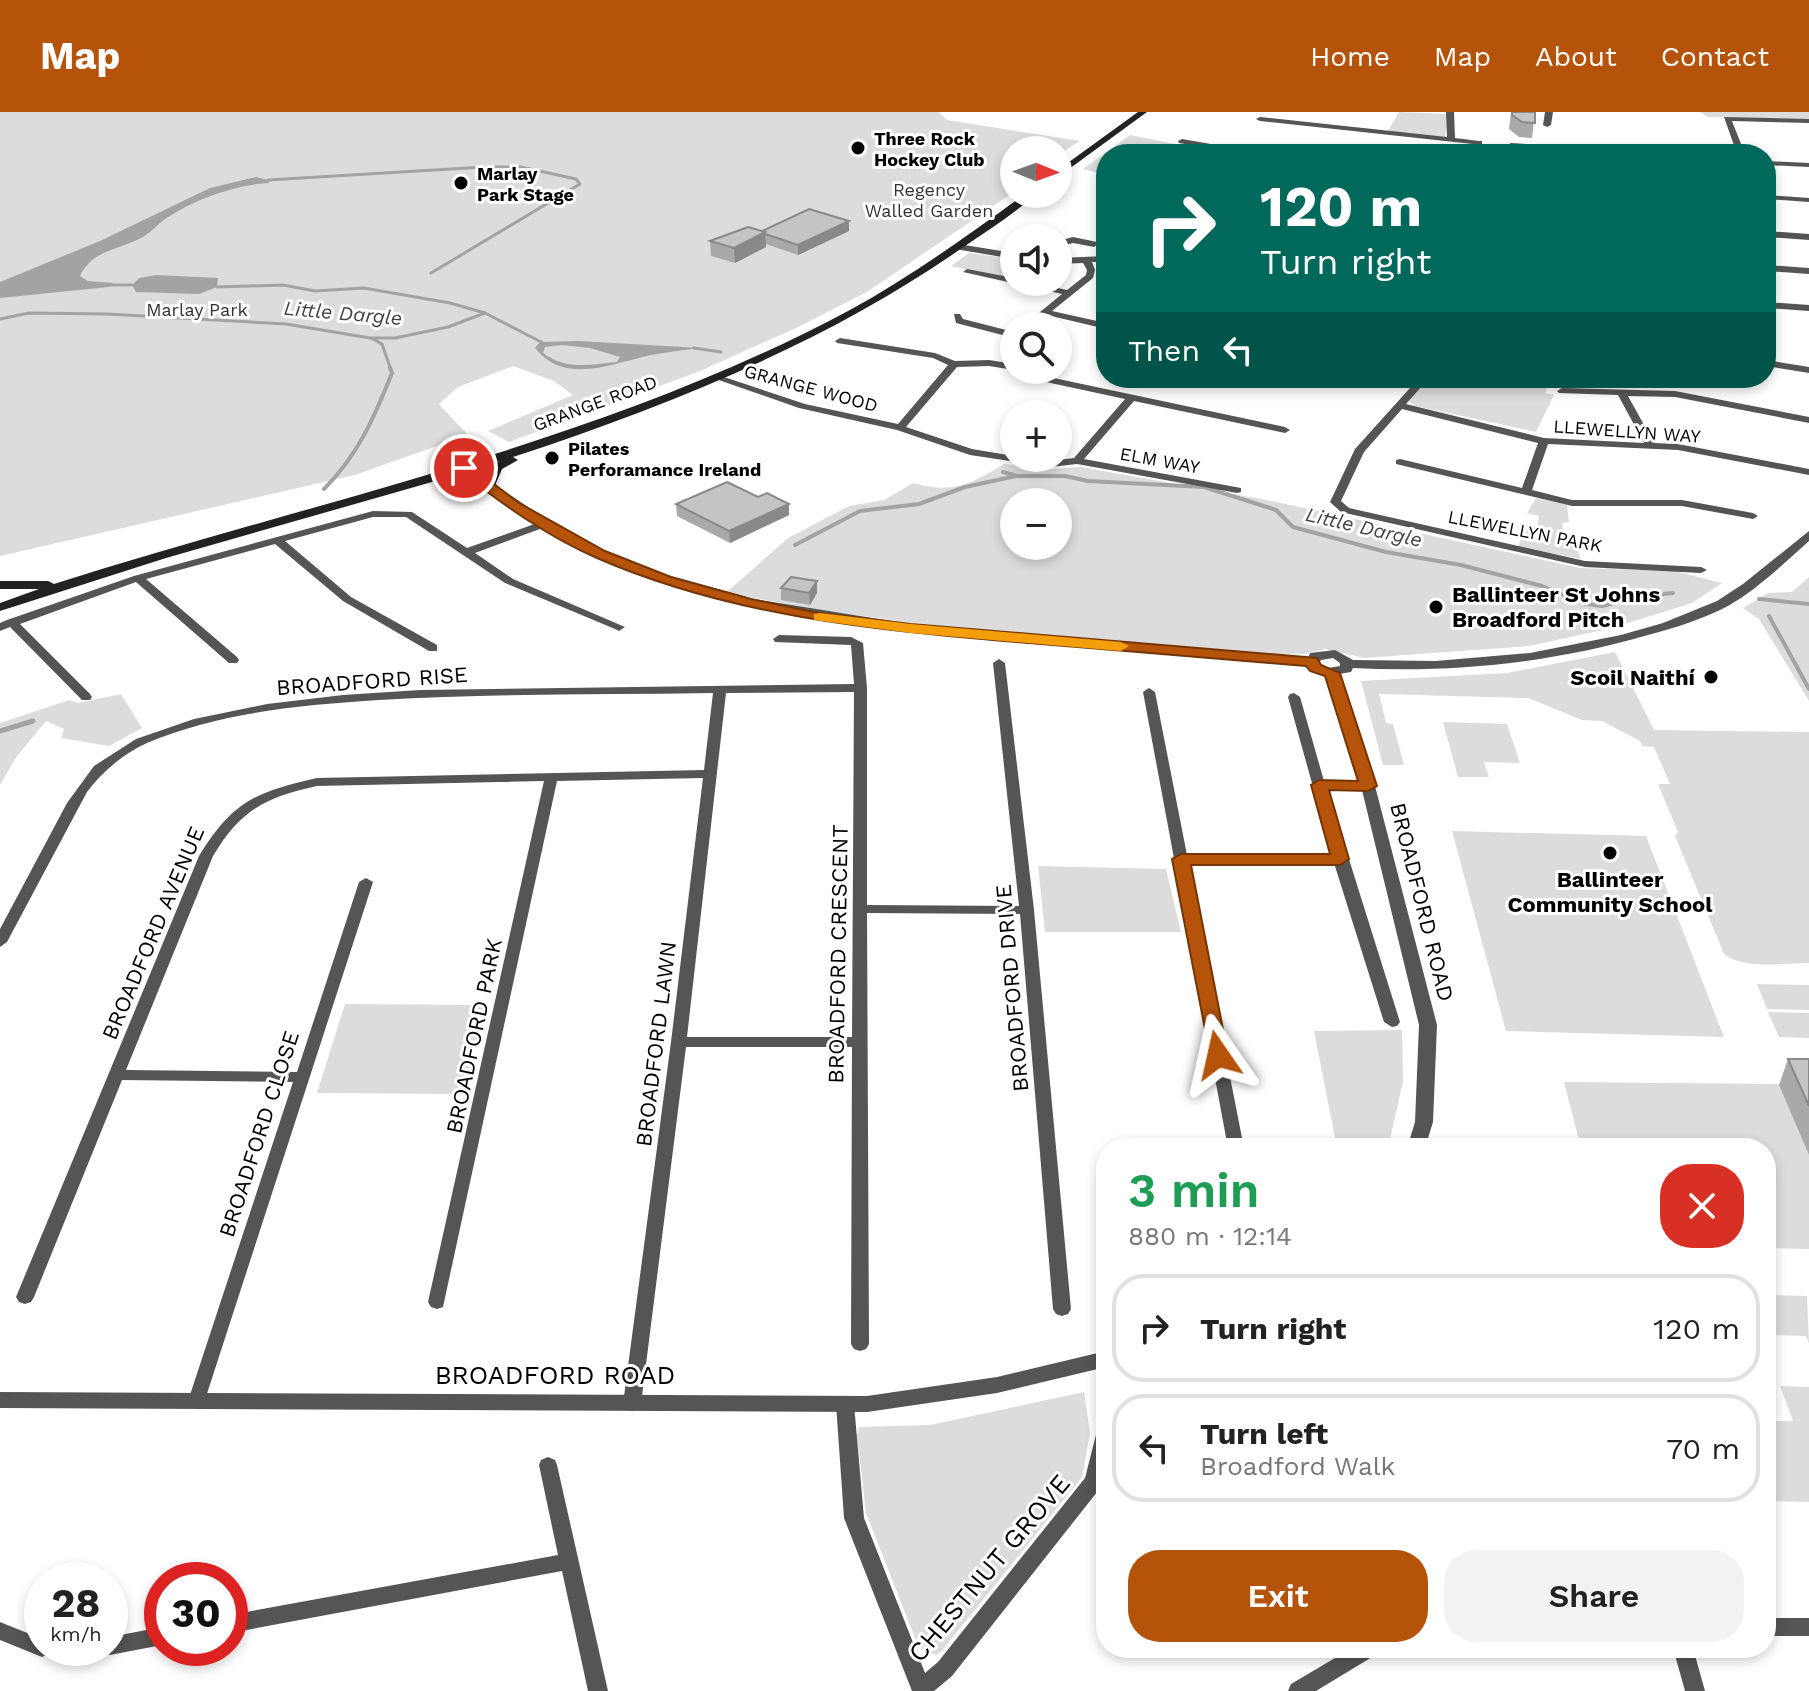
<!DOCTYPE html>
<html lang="en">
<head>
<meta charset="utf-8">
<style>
  :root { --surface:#fff; --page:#f2f2f2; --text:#222; --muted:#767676; --line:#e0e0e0; --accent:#b45309 }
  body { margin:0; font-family:"Work Sans",sans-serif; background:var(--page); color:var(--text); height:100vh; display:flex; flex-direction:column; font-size:30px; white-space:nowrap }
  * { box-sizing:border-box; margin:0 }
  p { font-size:26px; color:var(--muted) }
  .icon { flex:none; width:44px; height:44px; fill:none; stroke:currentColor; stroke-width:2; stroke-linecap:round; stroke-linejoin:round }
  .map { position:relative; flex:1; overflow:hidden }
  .sheet { position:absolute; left:1096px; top:1026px; width:680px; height:520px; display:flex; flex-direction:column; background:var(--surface); border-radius:32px; box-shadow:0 4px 12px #0003 }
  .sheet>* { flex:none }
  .guide { position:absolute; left:1096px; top:32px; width:680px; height:244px; border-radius:32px; box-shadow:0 4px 12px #0003; background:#00695c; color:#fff; overflow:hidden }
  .needle { width:52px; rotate:91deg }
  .buttons { position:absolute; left:1000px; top:24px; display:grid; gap:16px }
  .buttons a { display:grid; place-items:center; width:72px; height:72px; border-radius:50%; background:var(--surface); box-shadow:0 4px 12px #0003; font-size:40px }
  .speed { position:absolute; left:24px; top:1450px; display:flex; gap:16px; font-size:40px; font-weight:700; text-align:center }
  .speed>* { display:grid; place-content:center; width:104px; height:104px; border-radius:50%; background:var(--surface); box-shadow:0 4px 12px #0003; line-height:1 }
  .speed small { font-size:20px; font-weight:400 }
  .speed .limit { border:12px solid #d22; background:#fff; color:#111 }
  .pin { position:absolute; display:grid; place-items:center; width:68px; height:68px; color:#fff; margin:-34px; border:4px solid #fff; border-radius:50%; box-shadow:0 2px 8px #0007 }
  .me { position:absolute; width:88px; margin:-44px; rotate:349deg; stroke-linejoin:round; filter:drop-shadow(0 0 6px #0008) }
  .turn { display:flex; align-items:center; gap:28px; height:168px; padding:0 32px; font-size:36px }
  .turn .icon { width:104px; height:104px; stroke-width:2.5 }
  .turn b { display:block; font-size:56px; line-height:68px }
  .then { display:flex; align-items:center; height:76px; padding:0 32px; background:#0003; gap:16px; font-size:30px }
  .round { display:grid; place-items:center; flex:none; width:84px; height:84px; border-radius:32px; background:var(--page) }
  .head { display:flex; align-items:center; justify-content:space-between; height:136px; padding:0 32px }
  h1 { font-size:48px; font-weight:600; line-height:60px; color:#1e9e55 }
  .action { display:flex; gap:16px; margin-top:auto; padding:16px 32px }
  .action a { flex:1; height:92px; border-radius:32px; background:var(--accent); color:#fff; font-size:32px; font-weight:600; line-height:92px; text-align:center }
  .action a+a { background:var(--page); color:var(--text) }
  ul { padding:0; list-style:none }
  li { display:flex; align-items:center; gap:24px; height:108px; margin:0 16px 12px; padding:0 16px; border:4px solid var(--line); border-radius:32px }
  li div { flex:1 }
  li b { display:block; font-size:30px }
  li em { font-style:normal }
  header { display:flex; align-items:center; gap:48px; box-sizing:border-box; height:112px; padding:0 40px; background:var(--accent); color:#fff }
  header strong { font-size:38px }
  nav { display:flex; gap:44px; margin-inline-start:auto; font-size:28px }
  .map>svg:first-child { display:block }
</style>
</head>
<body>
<header>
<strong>Map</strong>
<nav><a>Home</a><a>Map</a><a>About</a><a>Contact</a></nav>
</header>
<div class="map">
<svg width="1809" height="1579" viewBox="0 0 1809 1579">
  <rect width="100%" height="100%" fill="#fff"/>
  <g fill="#dcdcdc" fill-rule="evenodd">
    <path d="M0,0H939L947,8L1080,29L1058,43V38H1014V80L867,180L796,216L700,259L509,330L488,319L573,283L554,269L513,254L458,275L439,292L468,323L355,363L0,444Z"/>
    <path d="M1399,0L1448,2L1445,26L1388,19Z"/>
    <path d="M1700,0H1809V8L1708,5Z"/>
    <path d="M1130,23L1195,36L1189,42H1106V63L1083,57Z"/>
    <path d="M1628,32L1722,39L1723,42L1629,39Z"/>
    <path d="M969,141L1014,147V168L951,154Z"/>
    <path d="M1430,266H1552L1545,281L1554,283L1536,320L1416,294L1407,288Z"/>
    <path d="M1004,352L1052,357L1081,355L1272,389L1580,456L1674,459L1722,471L1692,491L1612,516L1529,534L1364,546L1325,537L1303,542H1269C1088,526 904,519 727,480L788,426L849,394L884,388L913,371C954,382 969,373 1004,352ZM1014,390H1058V434H1014Z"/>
    <path d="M1536,386L1567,393L1569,410L1562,411L1564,429L1573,430L1581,447L1518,435L1525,418L1536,420L1539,404L1527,401Z"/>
    <path d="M1809,465V589L1759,507L1743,496L1768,481L1792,480Z"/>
    <path d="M1615,540L1654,618L1809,620V851C1784,851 1744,858 1724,842L1675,724L1678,720L1658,672H1670L1654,635L1642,634L1640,629L1602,609L1582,608L1528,586L1379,582L1386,611L1393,612L1404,653H1383L1361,569L1507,561Z"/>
    <path d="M121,582L142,616L109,634L61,626L64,617L46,609L17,644L0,673V611L69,588L78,591Z"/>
    <path d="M1443,610L1507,612L1520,651L1484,650L1489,665H1458Z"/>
    <path d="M1452,719L1646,724L1724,925L1506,919Z"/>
    <path d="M1038,754L1166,757L1181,820H1045Z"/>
    <path d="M1757,872L1809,873V898L1767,897Z"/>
    <path d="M345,892L485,893L464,982L317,981Z"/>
    <path d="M1768,900L1809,901V926L1779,925Z"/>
    <path d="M1402,918L1403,969L1388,1036H1337L1314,919Z"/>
    <path d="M1809,963V1137L1766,1136V1036H1581L1564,970L1782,972Z"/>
    <path d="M1766,1183L1807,1184L1809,1232L1806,1224L1766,1223Z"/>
    <path d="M1780,1274L1809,1275V1390L1766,1389V1309H1793Z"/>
    <path d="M1084,1280L1090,1321L1082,1365L941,1540L936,1543L923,1538L917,1531L866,1401L857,1324L859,1315L930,1313Z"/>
  </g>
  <g fill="#a3a3a3" fill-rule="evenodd">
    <path d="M256,65L268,68L269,71C233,73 194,88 165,107C158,112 152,119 146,123C123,138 93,136 80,164L88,169L113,171L109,175L0,186V170L100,129L210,76Z"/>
    <path d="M157,163L218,166L217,175L199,182L136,180L132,173L139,166Z"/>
    <path d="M579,229L700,236C684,238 667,240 651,243C613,251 565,274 535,236L540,230ZM562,233L590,236L620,245L617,250C590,253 565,258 543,241L545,235Z"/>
  </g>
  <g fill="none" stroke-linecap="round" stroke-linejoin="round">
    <g stroke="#a3a3a3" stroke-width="3">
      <path d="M268,68L484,55H521L576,67L580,72L431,161"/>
      <path d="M110,173H132"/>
      <path d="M217,175L283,173L315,179L364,176L450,191L485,201"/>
      <path d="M0,207L29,201L107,202L286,212L370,226H395L448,215L485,201L545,232"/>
      <path d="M371,226L382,232L391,258"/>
      <path d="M694,236L721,240"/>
    </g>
    <g stroke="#a3a3a3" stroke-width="4">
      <path d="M1003,360L1017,364H1065L1088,369L1204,375L1276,398L1293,415L1386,440L1461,453L1542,474L1586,492L1602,494L1641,484L1673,481"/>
      <path d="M324,377C358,343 374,306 392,261L390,256"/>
      <path d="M795,433L860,399L919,392L965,375L1016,364"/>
      <path d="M1759,487L1809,492"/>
      <path d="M1769,504L1809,577"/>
    </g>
    <path stroke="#a3a3a3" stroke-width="5" d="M0,619L33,609"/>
    <g fill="#555" fill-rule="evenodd">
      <path d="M1446,0H1454L1455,26L1479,29H1482V33L1260,9L1256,7L1260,5L1447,25Z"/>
      <path d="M1545,0H1553L1551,13L1547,15L1543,13Z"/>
      <path d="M1724,5L1809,7V11L1732,9L1745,42H1737Z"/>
      <path d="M1182,27L1257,40L1261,42H1244L1179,31L1178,29Z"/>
      <path d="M1511,31L1640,40L1644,42H1607L1508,35L1507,33Z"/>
      <path d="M1766,49L1809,51V55L1766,53Z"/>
      <path d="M1766,83L1809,86V90L1766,87Z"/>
      <path d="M1103,88H1106V94L1097,96V92Z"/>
      <path d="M1766,119L1809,122V128L1766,125Z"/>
      <path d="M1073,125L1097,130L1098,132L1094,135L1073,131L1058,135V129Z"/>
      <path d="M958,132L1014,141V147L955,137V133Z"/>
      <path d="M1106,144V150H1092L1095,158L1093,166L1052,199L1106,211V217L1047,203L1034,214H1023L1062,182L963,160L967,157L1014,166V170H1030L1067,178L1086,163L1087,158L1083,151L1058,152V146Z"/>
      <path d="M1766,153L1809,156V162L1766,159Z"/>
      <path d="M1766,190L1809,193V199L1766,196Z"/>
      <path d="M954,202H960L963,207L1014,220V226L956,211Z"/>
      <path d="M840,226L935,241L955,249L989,248L1014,252V258L989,254L957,255L906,315L972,337L1014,344V346L1050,349L1074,346L1125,287L1046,270V266L1049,265L1285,315L1290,318L1285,321L1134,289L1084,347L1241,376V380L1237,381L1077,352L1050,355L970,343L897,318L799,296L710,265L718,263L805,292L898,312L948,253L933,246L837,231L835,229Z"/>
      <path d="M1766,248L1809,255V261L1766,254Z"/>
      <path d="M1419,266H1429L1406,292L1544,326L1644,331L1618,283L1559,281L1557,279L1562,276L1675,279L1809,305V311L1675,285L1628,284L1654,331L1678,332L1809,357V363L1678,338L1548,332L1532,378L1572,388H1682L1753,401L1758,404L1753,407L1682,394H1572L1396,352V348L1400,347L1522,376L1538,331L1402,297L1364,340L1341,389L1349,396L1585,449L1701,455L1707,458L1701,461L1585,455L1341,400L1330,390L1355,337Z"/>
      <path d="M373,399L412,400L467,436L540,410H548V414L475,441L513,467L625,515L619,519L615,517L505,471L406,405H373L285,429L351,485L437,533V539H429L343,489L275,432L146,467L237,545L239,548L237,551H229L136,470L20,512L90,582L92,585L90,588H82L10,515L0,519V511L7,508L134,464Z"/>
      <path d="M779,523L851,525L863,531L867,576V793L1019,794L993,551L999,547L1005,551L1034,798L1071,1197L1068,1202L1062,1204L1056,1202L1053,1197L1020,802L867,801L869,1232L866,1237L860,1239L854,1237L851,1232L852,935H686L641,1292L638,1297L632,1299L626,1297L623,1292L671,930L703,666L557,669L443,1195L437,1197L431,1195L428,1190L544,669L317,674C266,685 240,698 213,744L126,958L297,960L359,770L366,766L373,770L203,1294L197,1296L191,1294L188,1289L293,970L122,968L34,1185L31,1190L25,1192L19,1190L16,1185L199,744C233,689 256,680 317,666L704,658L713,581C602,583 491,581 379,588C302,593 220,600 147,631C124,641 102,660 87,680L7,830L0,835V817L67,691L94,654L136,627L194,607L267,592L343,583L420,578L854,572L851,533L775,530L773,527ZM854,580L852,925H687L726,581Z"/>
      <path d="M1149,576L1155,580L1187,743H1332L1288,585L1290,582L1294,581L1300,585L1324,669L1368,670L1375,674L1368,678L1327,677L1400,910L1397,914L1392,915L1384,910L1334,751H1188L1244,1036H1228L1143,580Z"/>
      <path d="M845,1285L851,1287L854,1292L864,1406L925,1561L938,1550L1085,1366L1097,1319L1099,1314L1106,1312V1358L1101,1375L952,1564L934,1579H912L844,1406L836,1292L839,1287Z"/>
      <path d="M548,1345L555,1348L557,1353L608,1579H588L562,1459L230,1521V1503L558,1443L539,1353L541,1348Z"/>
      <rect x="1766" y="1506" width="43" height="18"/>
      <path d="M0,1510L42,1527V1536H52L49,1542L42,1545L0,1528Z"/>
      <path d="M162,1515V1533L110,1543L103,1540L101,1536H110V1525Z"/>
      <path d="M1352,1536H1380L1377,1542L1316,1579H1288L1291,1572Z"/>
      <path d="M1673,1536H1693L1705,1579H1685Z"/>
    </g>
    <g fill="#555" fill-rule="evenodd">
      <path d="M464,352L552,411L606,440L656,460L754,487L910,512L1308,546L1310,541L1335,538L1353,548L1436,549L1530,541L1621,523L1663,511L1717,489L1743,472L1809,419V429C1783,452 1758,477 1728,494C1703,507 1675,516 1648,523C1552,551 1452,561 1353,556L1351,560L1339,562L1375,674L1437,913L1433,1010L1425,1036H1407L1415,1010L1419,913L1361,674L1326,564L1306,554C1215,546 1125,539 1034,532C887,519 735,505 597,446C547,424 504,389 460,359L458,356ZM1333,546L1340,551V554L1328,556L1319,551L1321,548Z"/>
      <path d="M1106,1239V1255L997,1281L867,1300L0,1296V1280L867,1284L997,1265Z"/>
    </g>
    <g fill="#222" fill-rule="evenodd">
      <path d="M1138,0H1147L1058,65V58Z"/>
      <path d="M1025,82H1036C1014,102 987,119 962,136C826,231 670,293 513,345L518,348L502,357L493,378H485L484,373L445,372L439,368L166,446L0,499V491L39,477H0V469H48L54,472C321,387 599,332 848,199C911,165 968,123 1025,82ZM500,349L493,352L486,367L450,365Z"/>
    </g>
  </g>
  <g fill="#a9a9a9">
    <path d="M1511,0H1535L1532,26L1519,25L1509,17Z"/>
    <path d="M849,109V119L798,143L766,132V135L735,151L711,144L710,129L762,119Z"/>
    <path d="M758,385L789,392V403L730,431L677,404L676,392Z"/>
    <path d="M817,469V481L810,493L781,488V476Z"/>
    <path d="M1788,947H1809V1043L1779,973Z"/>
  </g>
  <g fill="#898989">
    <path d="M849,109V119L798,143V133Z"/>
    <path d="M765,120L766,135L735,151L734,136Z"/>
    <path d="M789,392V403L730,431L729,419Z"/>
    <path d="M817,469V481L810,493L809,481Z"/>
  </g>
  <g fill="#c4c4c4" stroke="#898989" stroke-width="2">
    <path d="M1512,0H1535V11L1522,10L1512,3Z"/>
    <path d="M809,97L849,109L798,133L765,122V120L762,119Z"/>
    <path d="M748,115L765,120L734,136L710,129Z"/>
    <path d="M727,370L758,385L767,381L789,392L729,419L676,392Z"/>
    <path d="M791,465L817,469L809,481L781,476Z"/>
    <path d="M1788,947H1809V994Z"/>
  </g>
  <path fill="#b45309" stroke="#753606" stroke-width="2" d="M460,353H469L519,391L605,439L671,465L751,487L813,500L911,512L1317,546L1321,553L1340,561L1377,674L1368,679L1329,678L1349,747L1340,753H1191L1228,943L1225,948H1211L1172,747L1181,742H1330L1311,673L1319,668L1358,669L1325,564L1310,559L1306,554C1210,546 1113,538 1017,530C874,518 730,504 597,446C548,425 502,392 460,359Z"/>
  <path fill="#f59e0b" d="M820,501L911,512L1121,530L1129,534L1121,539L911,521L814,508V502Z"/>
  <g fill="#000" stroke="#fff" stroke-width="3">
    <circle cx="858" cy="36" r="8"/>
    <circle cx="461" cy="71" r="8"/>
    <circle cx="552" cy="346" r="8"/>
    <circle cx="1436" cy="495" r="8"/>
    <circle cx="1711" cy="565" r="8"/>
    <circle cx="1610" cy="741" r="8"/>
  </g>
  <g text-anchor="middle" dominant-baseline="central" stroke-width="6" stroke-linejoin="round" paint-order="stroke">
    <g font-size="18" font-weight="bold" fill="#000" stroke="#fff" text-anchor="start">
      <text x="874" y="26">Three Rock<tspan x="874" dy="21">Hockey Club</tspan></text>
      <text x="477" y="61">Marlay<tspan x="477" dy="21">Park Stage</tspan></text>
      <text x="568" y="336">Pilates<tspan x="568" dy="21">Perforamance Ireland</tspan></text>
    </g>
    <g font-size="18" fill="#333" stroke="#fff">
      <text x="929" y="77">Regency<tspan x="929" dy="21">Walled Garden</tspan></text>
      <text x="197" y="197">Marlay Park</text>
    </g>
    <g font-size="18" fill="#000" stroke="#fff">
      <text transform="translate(811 276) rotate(15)">GRANGE WOOD</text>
      <text transform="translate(595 291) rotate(-20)">GRANGE ROAD</text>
      <text transform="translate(1627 319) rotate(4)">LLEWELLYN WAY</text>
      <text transform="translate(1160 348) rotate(10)">ELM WAY</text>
      <text transform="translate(1525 419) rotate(11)">LLEWELLYN PARK</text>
    </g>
    <g font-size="20" font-style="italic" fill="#444" stroke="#fff">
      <text transform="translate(343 201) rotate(5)">Little Dargle</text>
      <text transform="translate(1364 415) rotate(13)">Little Dargle</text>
    </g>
    <g font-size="22" font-weight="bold" fill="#000" stroke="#fff" text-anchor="start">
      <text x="1452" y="482">Ballinteer St Johns<tspan x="1452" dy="25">Broadford Pitch</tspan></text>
      <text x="1695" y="565" text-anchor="end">Scoil Naithí</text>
      <text x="1610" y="767" text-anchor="middle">Ballinteer<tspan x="1610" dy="25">Community School</tspan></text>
    </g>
    <g font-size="22" fill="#000" stroke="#fff">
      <text transform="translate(372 569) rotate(-4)">BROADFORD RISE</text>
      <text transform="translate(1422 790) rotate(76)">BROADFORD ROAD</text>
      <text transform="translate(153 821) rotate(-67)">BROADFORD AVENUE</text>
      <text transform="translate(838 842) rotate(-89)">BROADFORD CRESCENT</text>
      <text transform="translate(1012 876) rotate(-95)">BROADFORD DRIVE</text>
      <text transform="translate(474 924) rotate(-78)">BROADFORD PARK</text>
      <text transform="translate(656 932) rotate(-83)">BROADFORD LAWN</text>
      <text transform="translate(259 1022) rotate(-72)">BROADFORD CLOSE</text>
    </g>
    <g font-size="26" fill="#000" stroke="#fff">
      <text x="555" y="1263">BROADFORD ROAD</text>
      <text transform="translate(989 1456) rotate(-50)">CHESTNUT GROVE</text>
    </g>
  </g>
</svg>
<div class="buttons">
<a><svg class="needle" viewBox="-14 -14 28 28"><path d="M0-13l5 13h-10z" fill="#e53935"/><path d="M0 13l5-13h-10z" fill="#767676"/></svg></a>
<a><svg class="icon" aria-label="sound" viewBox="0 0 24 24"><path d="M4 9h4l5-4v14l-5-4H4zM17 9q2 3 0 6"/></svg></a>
<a><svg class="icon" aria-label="search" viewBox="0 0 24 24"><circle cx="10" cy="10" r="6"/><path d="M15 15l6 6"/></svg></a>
<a>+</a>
<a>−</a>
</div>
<div class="speed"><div>28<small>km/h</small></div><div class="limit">30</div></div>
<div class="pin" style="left:464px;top:356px;background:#d93025"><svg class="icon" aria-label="arrive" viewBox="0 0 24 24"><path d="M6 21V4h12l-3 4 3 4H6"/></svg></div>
<svg class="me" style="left:1218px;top:943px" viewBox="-20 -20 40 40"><path d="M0-17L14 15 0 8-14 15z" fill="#b45309" stroke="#fff" stroke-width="4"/></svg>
<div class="guide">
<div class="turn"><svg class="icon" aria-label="right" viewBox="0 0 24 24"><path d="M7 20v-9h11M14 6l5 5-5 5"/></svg><div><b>120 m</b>Turn right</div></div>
<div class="then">Then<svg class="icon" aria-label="left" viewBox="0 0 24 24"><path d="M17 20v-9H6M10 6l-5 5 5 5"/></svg></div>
</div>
<section class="sheet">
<div class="head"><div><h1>3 min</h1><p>880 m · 12:14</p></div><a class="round" style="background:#d93025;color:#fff"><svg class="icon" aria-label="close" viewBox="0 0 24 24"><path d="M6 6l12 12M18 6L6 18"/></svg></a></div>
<ul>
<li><svg class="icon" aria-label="right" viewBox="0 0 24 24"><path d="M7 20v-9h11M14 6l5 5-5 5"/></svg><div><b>Turn right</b></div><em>120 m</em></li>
<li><svg class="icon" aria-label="left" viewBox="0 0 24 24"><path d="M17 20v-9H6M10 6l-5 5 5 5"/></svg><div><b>Turn left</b><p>Broadford Walk</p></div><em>70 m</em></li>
</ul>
<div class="action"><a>Exit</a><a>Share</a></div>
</section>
</div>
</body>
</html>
